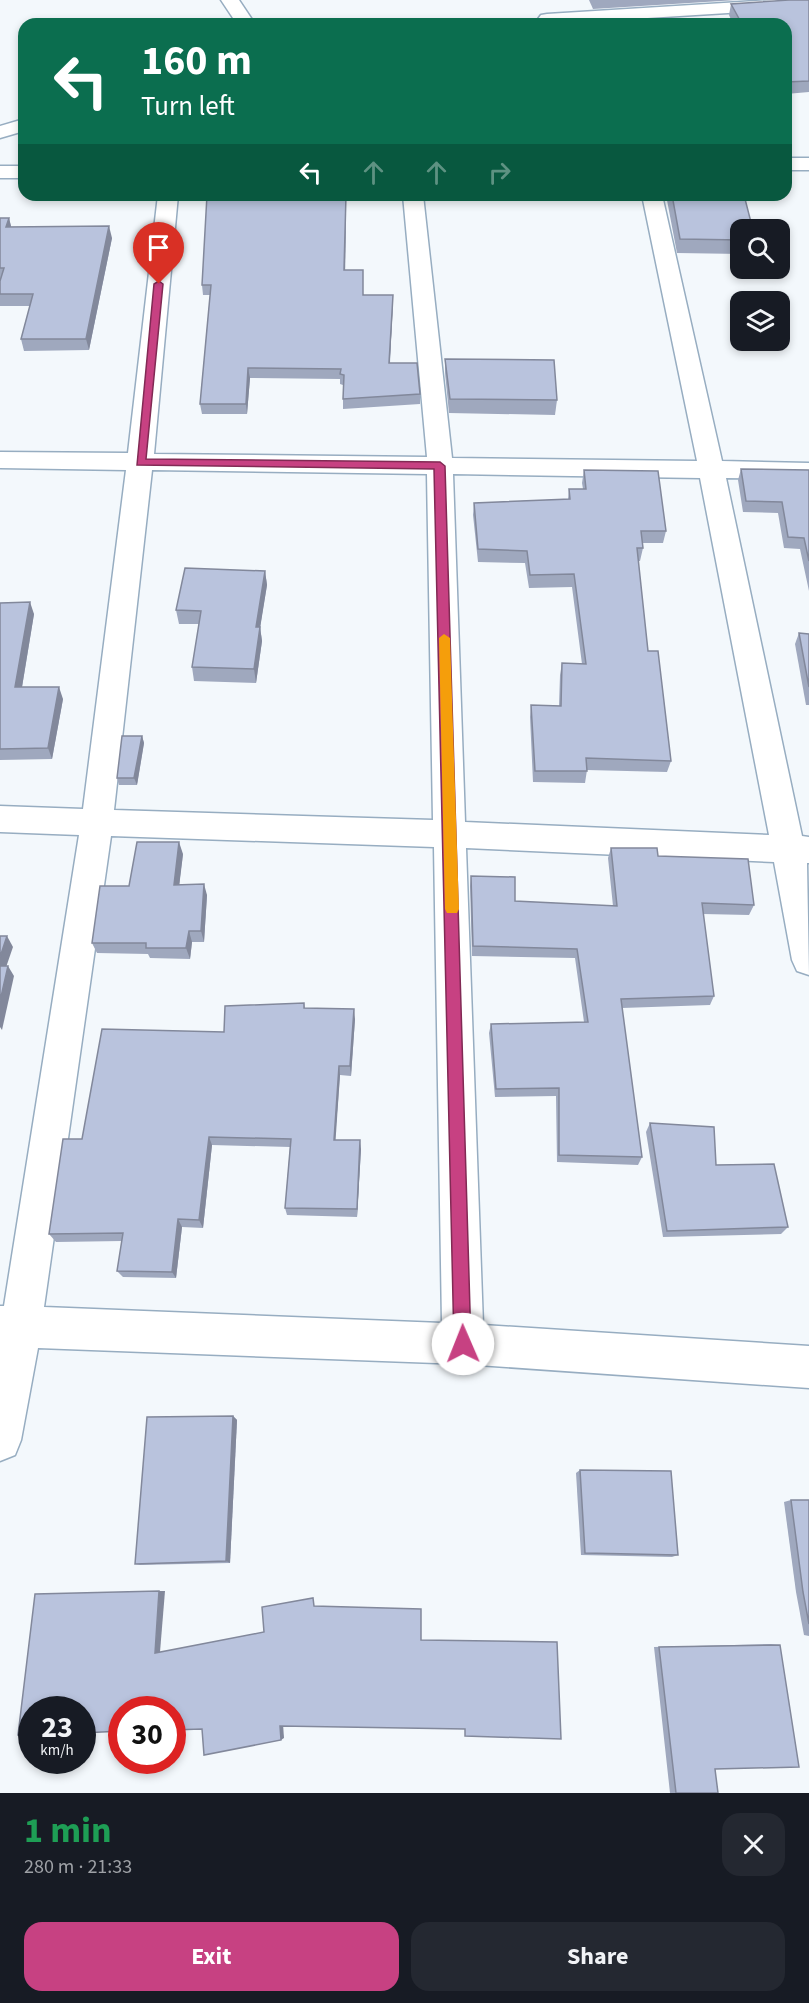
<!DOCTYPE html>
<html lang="en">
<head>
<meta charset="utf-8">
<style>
  :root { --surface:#171b24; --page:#242831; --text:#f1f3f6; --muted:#9ea1a6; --accent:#c74182 }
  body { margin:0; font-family:"Source Sans 3",sans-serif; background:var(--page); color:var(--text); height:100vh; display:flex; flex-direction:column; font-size:22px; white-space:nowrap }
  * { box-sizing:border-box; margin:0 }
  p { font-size:20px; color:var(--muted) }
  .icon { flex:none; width:33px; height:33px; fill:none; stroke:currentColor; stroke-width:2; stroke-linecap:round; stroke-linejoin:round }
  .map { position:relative; height:1793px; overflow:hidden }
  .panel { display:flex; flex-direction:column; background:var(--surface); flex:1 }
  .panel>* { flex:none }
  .banner { position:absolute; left:18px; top:18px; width:774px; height:183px; border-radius:18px; box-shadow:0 3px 9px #0003; background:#0b6e4f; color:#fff; overflow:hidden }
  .buttons { position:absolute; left:730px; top:219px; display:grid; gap:12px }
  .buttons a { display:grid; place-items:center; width:60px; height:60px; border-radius:12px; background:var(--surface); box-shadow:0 3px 9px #0003; font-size:30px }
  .speed { position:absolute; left:18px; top:1696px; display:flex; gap:12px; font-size:30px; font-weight:700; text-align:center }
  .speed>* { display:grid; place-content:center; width:78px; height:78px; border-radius:50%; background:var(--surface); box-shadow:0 3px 9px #0003; line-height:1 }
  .speed small { font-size:15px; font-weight:400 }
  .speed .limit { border:9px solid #d22; background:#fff; color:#111 }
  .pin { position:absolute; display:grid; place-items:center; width:51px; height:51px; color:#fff; margin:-62px -26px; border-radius:50% 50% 50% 0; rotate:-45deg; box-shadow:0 0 6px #0007 }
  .pin .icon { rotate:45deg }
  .me { position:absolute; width:66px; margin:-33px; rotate:359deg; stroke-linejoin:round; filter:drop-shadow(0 0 4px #0008) }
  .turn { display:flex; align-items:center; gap:21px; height:126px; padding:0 24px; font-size:27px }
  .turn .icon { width:78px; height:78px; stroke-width:2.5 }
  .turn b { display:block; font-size:42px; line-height:51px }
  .lanes { display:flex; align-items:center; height:57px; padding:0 24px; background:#0003; justify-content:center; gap:30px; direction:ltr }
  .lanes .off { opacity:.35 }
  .round { display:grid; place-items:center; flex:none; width:63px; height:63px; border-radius:18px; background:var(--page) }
  .head { display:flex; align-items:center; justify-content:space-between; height:102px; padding:0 24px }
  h1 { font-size:36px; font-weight:700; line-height:45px; color:#1e9e55 }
  .primary-button { display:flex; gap:12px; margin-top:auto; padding:12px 24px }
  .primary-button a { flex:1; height:69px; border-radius:18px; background:var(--accent); color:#fff; font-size:24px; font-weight:700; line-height:69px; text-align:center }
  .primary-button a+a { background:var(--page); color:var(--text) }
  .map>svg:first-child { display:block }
</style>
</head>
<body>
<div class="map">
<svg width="809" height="1793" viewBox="0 0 809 1793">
  <rect width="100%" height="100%" fill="#f3f8fc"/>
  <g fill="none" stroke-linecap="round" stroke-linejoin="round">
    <defs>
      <g id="street">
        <path d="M221,0H239L255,24H237Z"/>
        <path d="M773,0H809V8L551,24L541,23L538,19L541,15L547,14Z"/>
        <path d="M24,119V131L0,138V126Z"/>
        <path d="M158,195H178L154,454L427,457L403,195H423L452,458L697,461L642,195H662L722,461L809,463V479L726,478L802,836L809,837V863H807L809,975L797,971L792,960L774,862L466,848L483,1325L809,1346V1388L463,1364L38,1348L21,1440L15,1455L0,1461V1306H4L79,835L0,832V806L83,809L126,470L0,468V452L128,453ZM152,470L427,474L433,820L114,810ZM453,474L700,478L769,835L465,822ZM111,836L434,847L442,1323L44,1307Z"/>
      </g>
      <g id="secondary">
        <rect x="786" y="158" width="23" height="12"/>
        <rect x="0" y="166" width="24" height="12"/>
      </g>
    </defs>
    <use href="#street" stroke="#97adc1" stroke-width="3"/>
    <use href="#secondary" stroke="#97adc1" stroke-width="3"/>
    <use href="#street" fill="#fff" fill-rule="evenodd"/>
    <use href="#secondary" fill="#fff" fill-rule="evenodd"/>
  </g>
  <g fill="#9fa8be">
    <path d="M589,0H737L593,9Z"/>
    <path d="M809,0V92L786,94V24H733L729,15L731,4Z"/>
    <path d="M666,195H744L741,230V254L677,253Z"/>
    <path d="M346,203L345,270L364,295H393L390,363L420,394V404L343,409V385L340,384V379L250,378L247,414H202L200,404L210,295H203L202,285Z"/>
    <path d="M0,218H9L11,227L112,238L89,350L24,351L21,339L30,306H0Z"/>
    <path d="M445,359L557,400L555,415L449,413L445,373Z"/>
    <path d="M741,469L809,470V591L800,549L784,548L778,513L743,512L738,480Z"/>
    <path d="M584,470L666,531L663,543H642L643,548L640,561H638L648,651L671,761L667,772L587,770L585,783L533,782L530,717L531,705L559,706L560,675L562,663L582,664L572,587L529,588L525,563L478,562L473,515L474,503L568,499L569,489H583L582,483Z"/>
    <path d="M265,571L267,585L260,627L262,641L256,683L194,681L192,667L199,624H179L176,610Z"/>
    <path d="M0,603L34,614L22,687L63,699L52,759L0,760Z"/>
    <path d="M799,633L809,634V705H806L795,644Z"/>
    <path d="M142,736L144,743L137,785H119L117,778Z"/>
    <path d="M611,848L658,856L754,905L749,915L703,914L714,996L710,1005L622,1008L642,1157L638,1165L557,1162L556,1096L495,1097L489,1033L491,1024L584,1022L575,958L472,956L470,886L471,876L515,901L613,906L608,858Z"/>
    <path d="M183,854L179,885L207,895L204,942H192L190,959L150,958L148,954L97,953L92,943L129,886Z"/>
    <path d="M304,1003L305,1008L355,1019L351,1076L340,1075L335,1140L361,1149L357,1217L287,1215L285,1208L290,1147L212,1145L203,1228L182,1227L176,1278L123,1277L117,1271L122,1241L56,1242L49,1234L82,1139L224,1032Z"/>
    <path d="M650,1123L716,1165L788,1227L781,1234L663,1237L646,1132Z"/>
    <path d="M233,1416L237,1420L230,1563L140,1565L135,1564Z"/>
    <path d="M580,1470L678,1555L672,1557L581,1555L576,1473Z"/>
    <path d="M791,1500H809V1636L804,1635L796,1592L784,1502Z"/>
    <path d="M771,1644L780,1645L715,1769L718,1793H670L654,1647Z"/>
  </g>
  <g fill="#82889b">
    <path d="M346,195V203L345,280L344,270Z"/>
    <path d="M9,218L12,230L6,227Z"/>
    <path d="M109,226L112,238L89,350L86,339Z"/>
    <path d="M393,295V305L389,373V363Z"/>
    <path d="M248,368L250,378L247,414L246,404Z"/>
    <path d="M265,571L267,585L258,641L256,627Z"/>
    <path d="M30,602L34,614L20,699L15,687Z"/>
    <path d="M260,627L262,641L256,683L254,669Z"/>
    <path d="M59,687L63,699L52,759L48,748Z"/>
    <path d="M142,736L144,743L137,785L134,778Z"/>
    <path d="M179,842L183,854L178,896L174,885Z"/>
    <path d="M204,884L207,895L204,942L201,931Z"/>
    <path d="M189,931L192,942L190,959L186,948Z"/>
    <path d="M7,936L13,947L3,976L0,970V957Z"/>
    <path d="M8,966L14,976L2,1030L0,1027V1001Z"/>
    <path d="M354,1009L355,1019L351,1076L350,1066Z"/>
    <path d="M339,1066L340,1075L335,1148L334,1140Z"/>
    <path d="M209,1137L212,1145L203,1228L199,1220Z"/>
    <path d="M360,1140L361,1149L357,1217V1209Z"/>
    <path d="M178,1219L182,1227L176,1278L172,1272Z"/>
    <path d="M233,1416L237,1420L230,1563L226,1561Z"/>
    <path d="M159,1591H165L160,1652L155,1653Z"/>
    <path d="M283,1724L284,1738L281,1740L280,1726Z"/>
  </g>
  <g fill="#b9c3dd" stroke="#82889b" stroke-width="1.5">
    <path d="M789,0H809V81L786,82V24H742L731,4Z"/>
    <path d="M207,195H346L344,270H363V295H393L389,363H417L420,394L343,399L344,375L340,374L341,369L248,368L246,404H200L211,285H202Z"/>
    <path d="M672,195H744L753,230H741V240L680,239Z"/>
    <path d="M0,218H9L6,227L109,226L86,339H21L33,294H0V281L4,268H0Z"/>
    <path d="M445,359L554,360L557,400L450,399Z"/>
    <path d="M741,469L809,470V561L804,538L788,537L782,502L746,501Z"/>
    <path d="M584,470L658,471L666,531H641L643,548H637L648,651H658L671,761L586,758L587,771H535L531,705L561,706L562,663L586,664L574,574L530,575L527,551L478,549L474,503L570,499L569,489H586Z"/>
    <path d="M185,568L265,571L256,627H260L254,669L192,667L201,611L176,610Z"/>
    <path d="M30,602L15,687H59L48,748L0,749V603Z"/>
    <path d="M799,633L809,634V687Z"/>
    <path d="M122,736H142L134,778H117Z"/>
    <path d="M137,842H179L174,885L204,884L201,931H189L186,948H146V943H92L100,886H129Z"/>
    <path d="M611,848H657L658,856L748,859L754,905L702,903L714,996L621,999L642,1157L559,1155V1088L496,1089L491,1024L588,1022L577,949L473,946L471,876L515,877V901L617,906Z"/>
    <path d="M0,936H7L0,957Z"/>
    <path d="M0,966H8L0,1001Z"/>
    <path d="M304,1003V1008L354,1009L350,1066H339L334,1140H360L357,1209L285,1208L291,1139L209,1137L199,1220L178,1219L172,1272L117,1271L123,1233L49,1234L63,1139H82L102,1029L224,1032L225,1006Z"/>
    <path d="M650,1123L714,1127L716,1165L774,1164L788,1227L667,1231Z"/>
    <path d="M233,1416L226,1561L135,1564L147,1417Z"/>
    <path d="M580,1470L671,1471L678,1555L585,1553Z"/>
    <path d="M791,1500H809V1624L803,1592Z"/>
    <path d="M159,1591L155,1653L264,1632L262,1607L313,1598L314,1606L421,1609V1640L557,1642L561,1739L465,1736V1729L280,1726L281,1740L204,1755L202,1729L172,1730V1710H122V1731L82,1733V1710H32V1734L18,1735L35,1594Z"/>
    <path d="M780,1645L799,1767L715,1769L718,1793H676L659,1647Z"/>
  </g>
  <path fill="#c74182" stroke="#812a54" stroke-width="1.5" d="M159,281L163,284L146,459L440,462L445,466L471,1344L469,1350L463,1353L457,1350L454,1344L434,469L137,465L154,284Z"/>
  <path fill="#f59e0b" d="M444,634L450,638L459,909L457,913H447L445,909L439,638Z"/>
</svg>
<div class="buttons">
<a><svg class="icon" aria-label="search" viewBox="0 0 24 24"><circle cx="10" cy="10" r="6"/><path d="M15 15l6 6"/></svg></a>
<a><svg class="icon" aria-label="layers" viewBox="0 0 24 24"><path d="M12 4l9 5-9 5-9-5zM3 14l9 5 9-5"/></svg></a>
</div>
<div class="speed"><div>23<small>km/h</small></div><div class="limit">30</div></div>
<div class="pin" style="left:159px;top:284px;background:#d93025"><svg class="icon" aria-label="arrive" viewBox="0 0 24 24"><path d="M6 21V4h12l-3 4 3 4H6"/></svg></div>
<svg class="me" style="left:463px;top:1344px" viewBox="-20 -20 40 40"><circle r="19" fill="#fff"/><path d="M0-13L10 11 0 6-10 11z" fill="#c74182"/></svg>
<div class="banner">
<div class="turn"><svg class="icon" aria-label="left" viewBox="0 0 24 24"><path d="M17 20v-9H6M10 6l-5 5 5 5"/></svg><div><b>160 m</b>Turn left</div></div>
<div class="lanes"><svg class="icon" aria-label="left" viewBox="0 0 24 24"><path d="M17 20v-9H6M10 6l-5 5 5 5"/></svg><svg class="icon off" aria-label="ahead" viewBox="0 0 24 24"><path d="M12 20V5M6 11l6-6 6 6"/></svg><svg class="icon off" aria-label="ahead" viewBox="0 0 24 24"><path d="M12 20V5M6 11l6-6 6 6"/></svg><svg class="icon off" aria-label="right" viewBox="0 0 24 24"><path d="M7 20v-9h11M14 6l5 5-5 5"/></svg></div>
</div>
</div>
<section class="panel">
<div class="head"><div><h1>1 min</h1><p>280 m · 21:33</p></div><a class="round"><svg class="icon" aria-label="close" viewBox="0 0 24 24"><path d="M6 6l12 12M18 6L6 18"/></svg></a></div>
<div class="primary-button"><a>Exit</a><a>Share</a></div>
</section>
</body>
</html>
